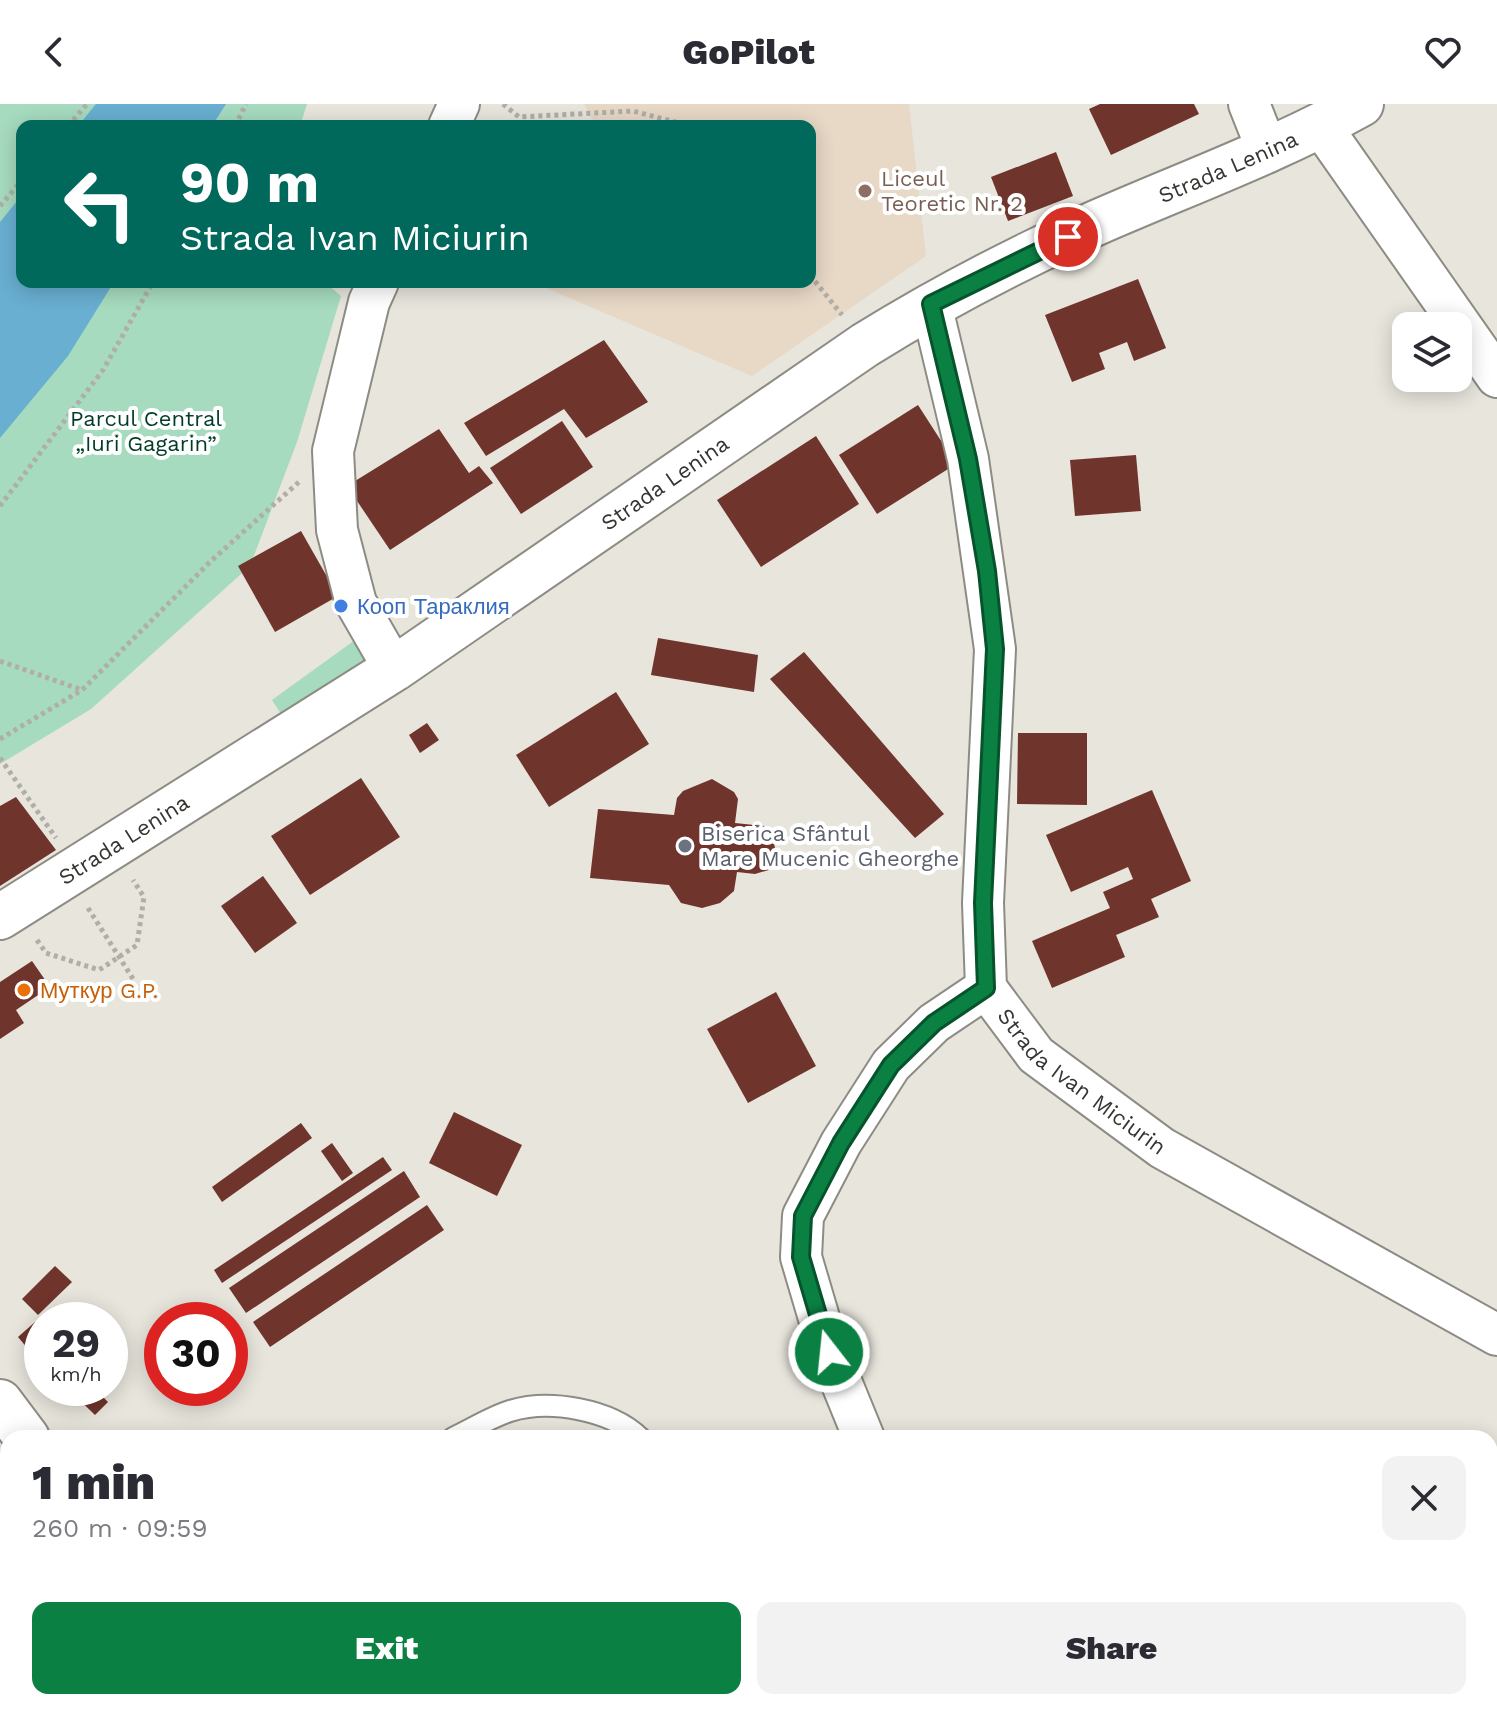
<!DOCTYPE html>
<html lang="en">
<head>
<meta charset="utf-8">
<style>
  :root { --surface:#fff; --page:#f2f2f3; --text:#2b2b33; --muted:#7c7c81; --accent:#0b8043 }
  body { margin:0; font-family:"Work Sans",sans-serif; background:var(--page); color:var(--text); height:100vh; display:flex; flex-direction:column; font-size:30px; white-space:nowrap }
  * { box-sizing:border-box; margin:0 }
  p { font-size:26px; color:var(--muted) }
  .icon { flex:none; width:44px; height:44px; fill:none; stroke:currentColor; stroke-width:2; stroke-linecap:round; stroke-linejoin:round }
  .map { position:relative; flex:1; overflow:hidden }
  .side { position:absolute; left:0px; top:1326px; width:1498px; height:280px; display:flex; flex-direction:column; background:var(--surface); border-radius:24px 24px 0 0; box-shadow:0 4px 20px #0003 }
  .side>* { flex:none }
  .banner { position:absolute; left:16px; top:16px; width:800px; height:168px; border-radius:16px; box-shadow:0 4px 20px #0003; background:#00695c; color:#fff; overflow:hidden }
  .fabs { position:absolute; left:1392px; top:208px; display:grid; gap:16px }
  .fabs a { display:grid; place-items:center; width:80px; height:80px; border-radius:16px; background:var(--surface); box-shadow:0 4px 20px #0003; font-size:40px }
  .speed { position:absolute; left:24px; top:1198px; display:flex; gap:16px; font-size:40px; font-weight:700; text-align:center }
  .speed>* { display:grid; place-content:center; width:104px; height:104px; border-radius:50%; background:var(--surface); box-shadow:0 4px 20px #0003; line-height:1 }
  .speed small { font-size:20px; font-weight:400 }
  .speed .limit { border:12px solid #d22; background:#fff; color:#111 }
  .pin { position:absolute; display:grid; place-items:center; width:68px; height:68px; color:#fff; margin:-34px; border:4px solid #fff; border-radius:50%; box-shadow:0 2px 8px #0007 }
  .me { position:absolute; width:88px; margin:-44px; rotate:344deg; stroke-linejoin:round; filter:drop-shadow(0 0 6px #0008) }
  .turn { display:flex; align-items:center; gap:28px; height:168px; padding:0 32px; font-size:36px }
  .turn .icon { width:104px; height:104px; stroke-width:2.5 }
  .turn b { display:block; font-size:56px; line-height:68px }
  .round { display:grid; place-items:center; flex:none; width:84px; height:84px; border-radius:16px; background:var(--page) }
  .overview { display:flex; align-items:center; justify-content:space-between; height:136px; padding:0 32px }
  h1 { font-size:48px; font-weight:800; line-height:60px }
  .button { display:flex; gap:16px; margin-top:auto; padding:16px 32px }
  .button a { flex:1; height:92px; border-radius:16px; background:var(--accent); color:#fff; font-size:32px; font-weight:800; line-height:92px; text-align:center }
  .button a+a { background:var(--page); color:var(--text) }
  header { display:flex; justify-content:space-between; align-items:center; height:104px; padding:0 32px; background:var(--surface); font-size:36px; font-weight:800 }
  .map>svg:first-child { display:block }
</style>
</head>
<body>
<header><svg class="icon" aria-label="back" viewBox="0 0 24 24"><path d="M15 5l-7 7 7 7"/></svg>GoPilot<svg class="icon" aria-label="heart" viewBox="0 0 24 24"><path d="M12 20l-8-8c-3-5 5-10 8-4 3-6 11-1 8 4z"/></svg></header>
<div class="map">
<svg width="1497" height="1606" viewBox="0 0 1497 1606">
  <rect width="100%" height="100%" fill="#e7e5dc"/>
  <path fill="#e8d8c6" d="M584,0H909L926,152L752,272L532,178H810V22H596Z"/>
  <g fill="#a6dbbf">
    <path d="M0,0H307L300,22H22V178H325L341,192L297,338L250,462L91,605L0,660Z"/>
    <path d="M355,536L368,555L283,613L272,596Z"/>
  </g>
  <g fill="#69afd1">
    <path d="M96,0H226L212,22H78Z"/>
    <path d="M22,91V178H114L68,252L0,334V118Z"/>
  </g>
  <g fill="#6f342b">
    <path d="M1100,0H1194L1199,10L1111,51L1089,5Z"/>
    <path d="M1056,48L1073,92L1008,117L991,73Z"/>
    <path d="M1138,175L1166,244L1134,257L1127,238L1099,249L1105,265L1072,278L1045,211Z"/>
    <path d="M604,236L648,298L586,334L564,305L486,352L464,319Z"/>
    <path d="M918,301L956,360L877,410L839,351Z"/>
    <path d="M562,317L593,363L521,410L490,364Z"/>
    <path d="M439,325L469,369L479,362L493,379L390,446L347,382Z"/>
    <path d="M816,332L859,400L761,463L717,396Z"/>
    <path d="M1136,351L1141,407L1075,412L1070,356Z"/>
    <path d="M301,427L338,492L275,528L238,462Z"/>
    <path d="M658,534L758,551L754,588L651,571Z"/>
    <path d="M804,548L944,710L915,734L770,575Z"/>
    <path d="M616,588L649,640L549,703L516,651Z"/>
    <path d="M427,619L439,636L420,649L409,631Z"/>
    <path d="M1018,629H1087V701L1017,700Z"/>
    <path d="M361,674L400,733L310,791L271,732Z"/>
    <path d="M712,675L734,688L738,695L735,719L765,722L773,733L777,756L772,765L755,770L737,768L734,787L720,799L702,804L681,799L669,781L590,774L598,705L674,711L677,694L683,687Z"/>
    <path d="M1152,686L1191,777L1151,795L1159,813L1116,831L1125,853L1052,884L1032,837L1110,804L1103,788L1133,775L1128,763L1071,788L1046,731Z"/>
    <path d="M16,693L56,746L0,782V702Z"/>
    <path d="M263,772L297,819L255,849L221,802Z"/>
    <path d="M32,857L50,883L16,906L24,919L0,935V878Z"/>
    <path d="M776,888L816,962L748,999L707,925Z"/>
    <path d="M454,1008L522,1041L497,1092L429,1059Z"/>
    <path d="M301,1019L312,1034L222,1098L212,1083Z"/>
    <path d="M332,1039L353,1069L342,1077L321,1047Z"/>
    <path d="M383,1053L392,1066L222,1179L214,1166Z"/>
    <path d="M404,1067L420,1093L246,1209L229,1184Z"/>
    <path d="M427,1101L444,1126L270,1243L253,1218Z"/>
    <path d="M55,1162L72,1178L38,1211L22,1195Z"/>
    <path d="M35,1218L42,1225V1245L34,1252L18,1233Z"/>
    <path d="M67,1284H94L108,1298L95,1311Z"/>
    <path d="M0,1416L8,1427V1445L0,1451Z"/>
    <path d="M8,1540V1593L0,1599V1546Z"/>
    <path d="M55,1598H113L98,1606H59Z"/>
    <path d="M127,1598H151L154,1606H110Z"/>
    <path d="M306,1598H334L336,1606H283Z"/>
  </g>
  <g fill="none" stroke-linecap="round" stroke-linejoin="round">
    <defs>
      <path id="lane" d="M453,1334C472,1325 491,1313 510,1307C549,1295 610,1305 640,1334"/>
      <g id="street">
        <path d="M1249,0L1268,48"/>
        <path d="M449,22L459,0"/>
        <path d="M1321,22L1497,273"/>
        <path d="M378,178L369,198L333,347L337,426L356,499L394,565"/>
        <path id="s1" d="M931,200L968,355L995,545L983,799L986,884L1036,951L1162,1044L1497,1231"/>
        <path d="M864,1334L829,1248L801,1153L803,1112L841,1039L891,961L934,919L986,884"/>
        <path d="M979,1598L983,1606"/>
      </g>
      <g id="secondary">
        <path id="s2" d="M0,813L394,565L865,241C939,195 1016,155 1096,119C1185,80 1276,47 1361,0"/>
        <path d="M0,1298L27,1334"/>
        <path d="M184,1598L188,1606"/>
      </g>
    </defs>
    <use href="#lane" stroke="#8d8c84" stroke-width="24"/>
    <use href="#street" stroke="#8d8c84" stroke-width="44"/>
    <use href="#secondary" stroke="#8d8c84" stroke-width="48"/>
    <g stroke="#b0aea7" stroke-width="5" stroke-dasharray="4 4" stroke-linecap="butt">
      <path d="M503,0L519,13L633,7L691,22"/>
      <path d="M68,22L87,0"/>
      <path d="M235,22L246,0"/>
      <path d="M0,102L22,76"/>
      <path d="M810,171L842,211"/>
      <path d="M0,402L103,266L153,178"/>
      <path d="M0,557L82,586"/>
      <path d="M0,635L82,586L211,457L300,377"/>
      <path d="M0,654L56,734"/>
      <path d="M88,804L135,878"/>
      <path d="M37,836L46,849L99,866L137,841L144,793L133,776"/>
    </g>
    <use href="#lane" stroke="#fff" stroke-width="20"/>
    <use href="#street" stroke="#fff" stroke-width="40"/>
    <use href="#secondary" stroke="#fff" stroke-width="44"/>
  </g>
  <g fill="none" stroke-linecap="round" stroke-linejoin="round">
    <defs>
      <path id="route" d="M829,1248L801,1153L803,1112L841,1039L891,961L934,919L986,884L983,799L995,545L987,467L968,355L931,200L1068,133"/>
    </defs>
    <use href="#route" stroke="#07532c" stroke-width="20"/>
    <use href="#route" stroke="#0b8043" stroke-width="14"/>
  </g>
  <circle fill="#8d6e63" stroke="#fff" stroke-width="3" cx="865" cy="87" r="8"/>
  <circle fill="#3f7fe0" stroke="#fff" stroke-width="3" cx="341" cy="502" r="8"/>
  <circle fill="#6b7280" stroke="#fff" stroke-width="3" cx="685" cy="742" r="8"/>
  <circle fill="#e8710a" stroke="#fff" stroke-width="3" cx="24" cy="886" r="8"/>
  <g text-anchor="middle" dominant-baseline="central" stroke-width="8" stroke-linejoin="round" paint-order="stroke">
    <g font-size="22" fill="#363532" stroke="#fff">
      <text stroke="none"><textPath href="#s2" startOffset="1442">Strada Lenina</textPath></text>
      <text stroke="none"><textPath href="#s2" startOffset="794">Strada Lenina</textPath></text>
      <text stroke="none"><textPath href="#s2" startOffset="146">Strada Lenina</textPath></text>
      <text stroke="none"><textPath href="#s1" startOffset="826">Strada Ivan Miciurin</textPath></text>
    </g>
    <g font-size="22" fill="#785e54" stroke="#fff" text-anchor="start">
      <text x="881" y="74">Liceul<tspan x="881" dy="25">Teoretic Nr. 2</tspan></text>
    </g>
    <g font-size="22" fill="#003c26" stroke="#fff">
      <text x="146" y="314">Parcul Central<tspan x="146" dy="25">„Iuri Gagarin”</tspan></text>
    </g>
    <g font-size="22" fill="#366cbe" stroke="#fff" text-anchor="start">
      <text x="357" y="502">Кооп Тараклия</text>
    </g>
    <g font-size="22" fill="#5b616d" stroke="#fff" text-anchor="start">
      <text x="701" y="729">Biserica Sfântul<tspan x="701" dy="25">Mare Mucenic Gheorghe</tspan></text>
    </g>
    <g font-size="22" fill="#c56008" stroke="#fff" text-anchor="start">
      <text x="40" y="886">Муткур G.P.</text>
    </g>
  </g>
</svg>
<div class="fabs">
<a><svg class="icon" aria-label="layers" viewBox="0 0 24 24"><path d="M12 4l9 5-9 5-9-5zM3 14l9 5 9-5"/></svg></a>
</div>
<div class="speed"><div>29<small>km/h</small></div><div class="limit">30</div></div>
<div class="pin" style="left:1068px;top:133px;background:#d93025"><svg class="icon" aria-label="arrive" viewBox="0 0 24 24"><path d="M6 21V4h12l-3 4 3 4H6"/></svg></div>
<svg class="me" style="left:829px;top:1248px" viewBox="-20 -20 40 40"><circle r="17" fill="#0b8043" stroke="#fff" stroke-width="3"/><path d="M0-11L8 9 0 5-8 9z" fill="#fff"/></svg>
<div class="banner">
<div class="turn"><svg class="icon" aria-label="left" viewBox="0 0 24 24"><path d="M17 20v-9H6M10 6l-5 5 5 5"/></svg><div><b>90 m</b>Strada Ivan Miciurin</div></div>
</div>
<section class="side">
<div class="overview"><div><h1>1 min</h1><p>260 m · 09:59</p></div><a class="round"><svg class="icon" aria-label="close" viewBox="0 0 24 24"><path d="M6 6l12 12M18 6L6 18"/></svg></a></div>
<div class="button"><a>Exit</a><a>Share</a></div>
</section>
</div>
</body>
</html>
